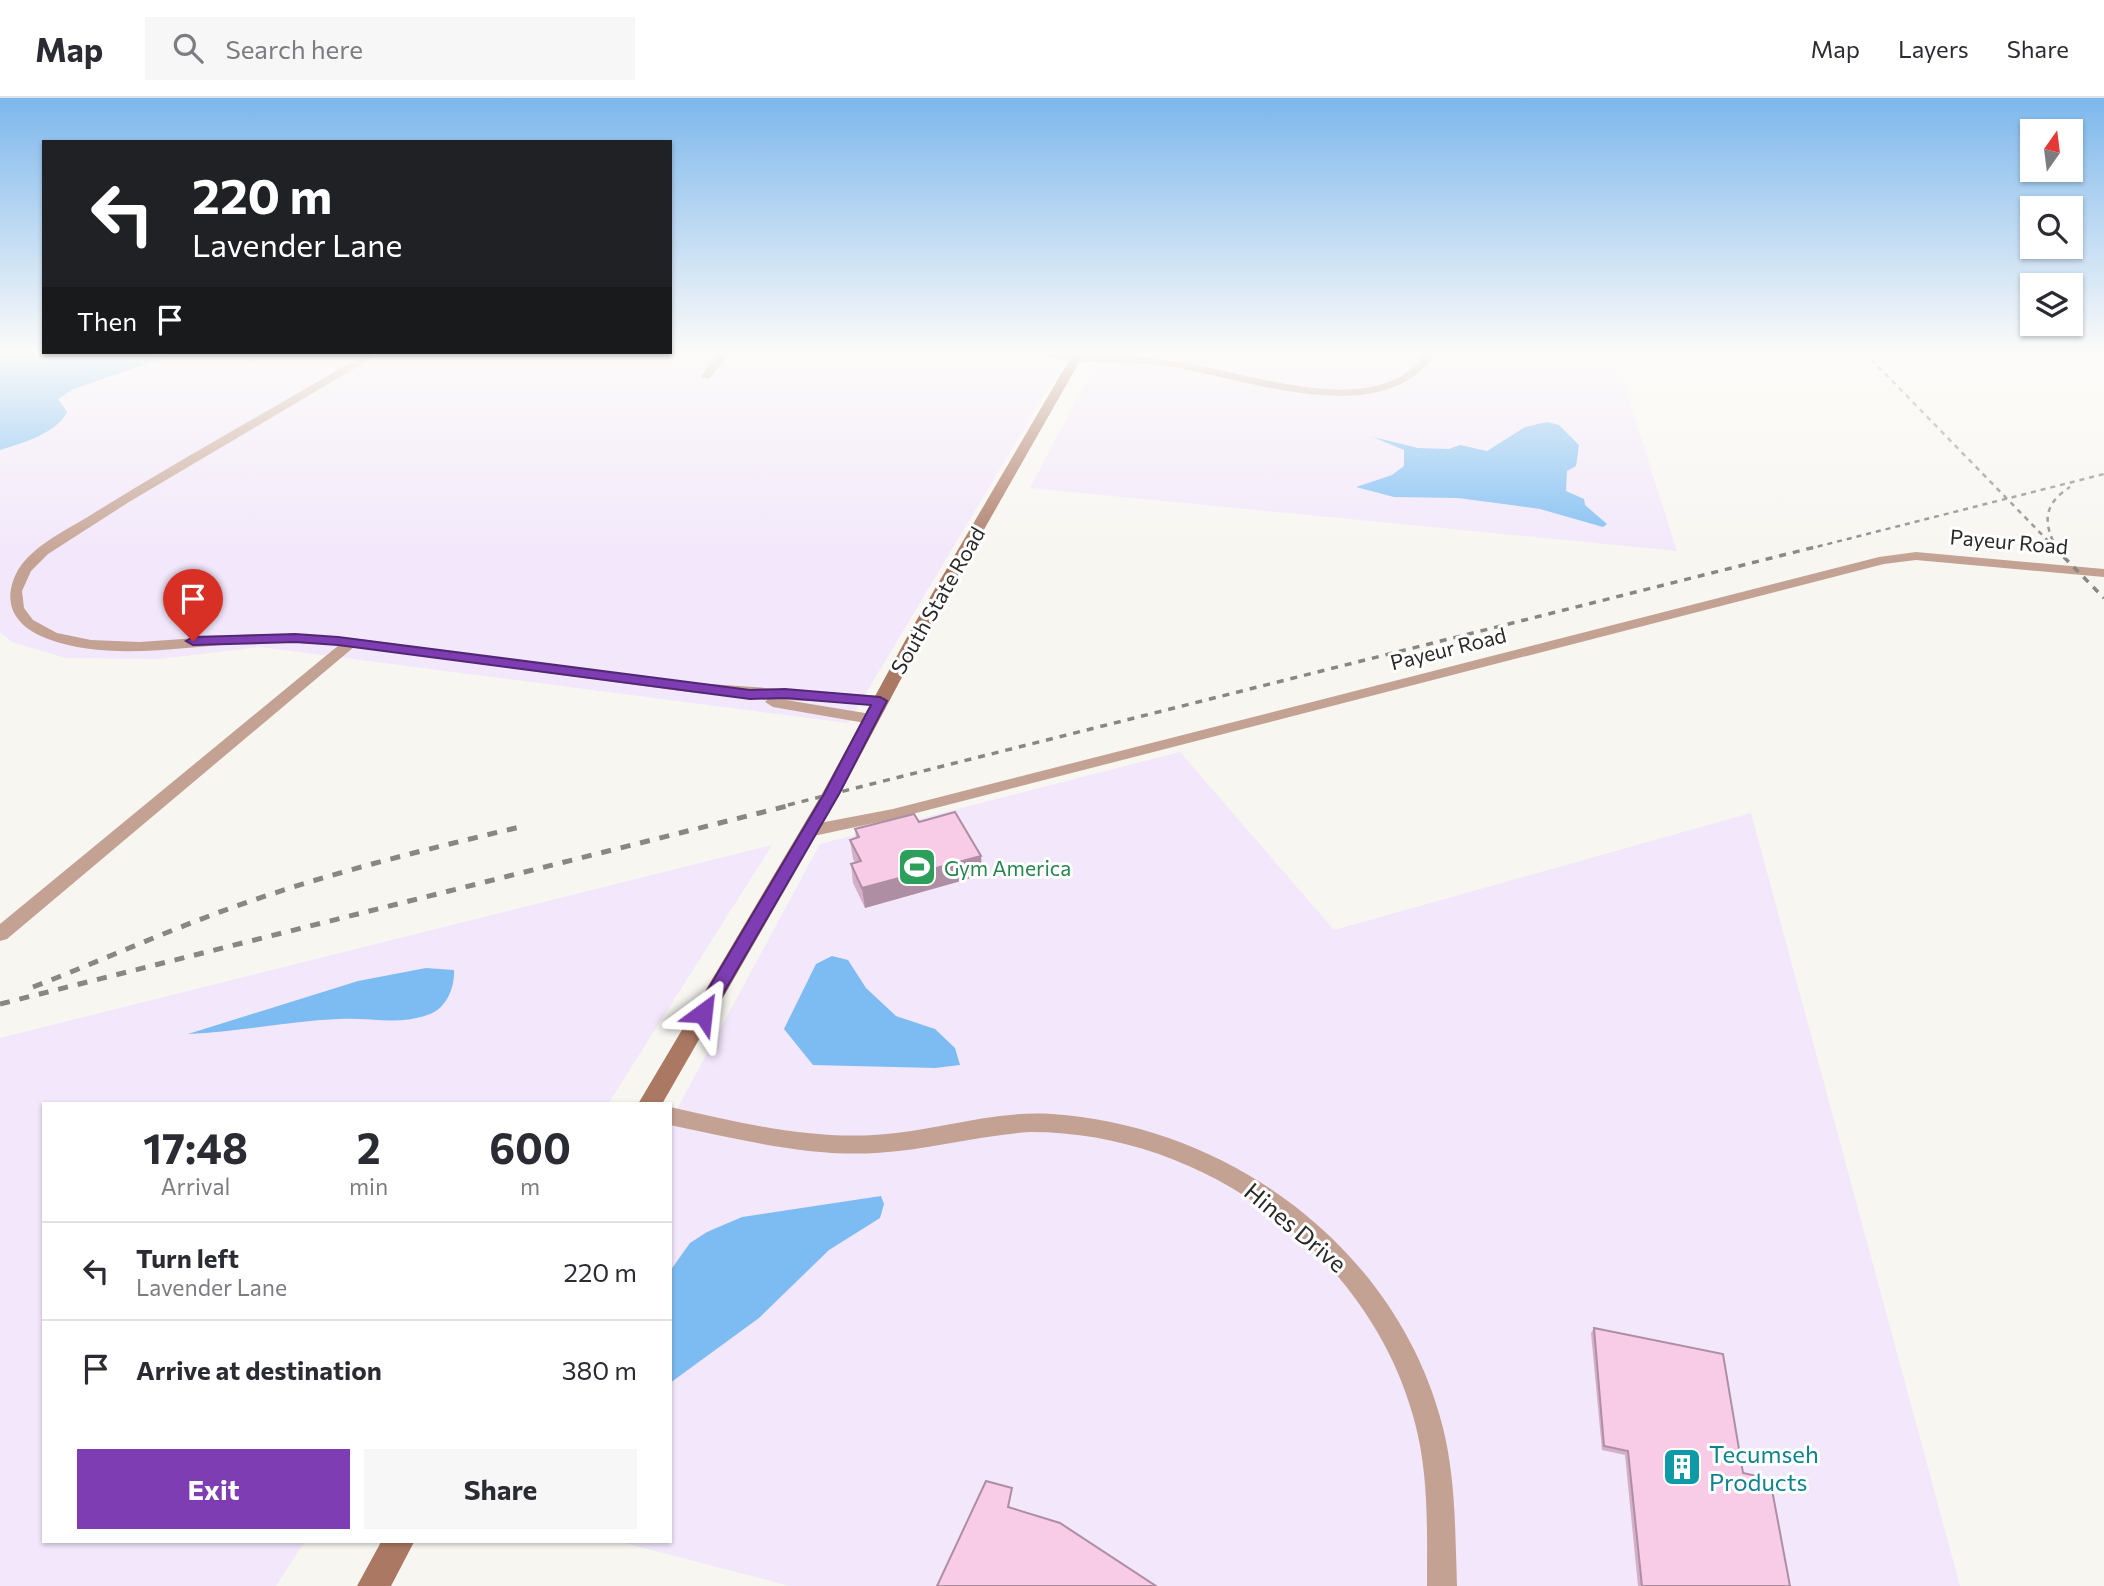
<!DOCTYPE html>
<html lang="en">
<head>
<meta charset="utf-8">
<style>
  :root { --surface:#fff; --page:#f7f7f7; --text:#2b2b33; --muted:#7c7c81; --line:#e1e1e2; --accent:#7e3db2 }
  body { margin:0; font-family:Commissioner,sans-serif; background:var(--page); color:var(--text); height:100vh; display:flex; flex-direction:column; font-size:26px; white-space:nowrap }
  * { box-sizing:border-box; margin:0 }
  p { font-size:23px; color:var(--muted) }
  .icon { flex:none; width:38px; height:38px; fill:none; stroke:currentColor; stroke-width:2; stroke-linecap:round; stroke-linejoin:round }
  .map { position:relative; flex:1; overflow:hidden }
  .sheet { position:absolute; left:42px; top:1004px; width:630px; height:441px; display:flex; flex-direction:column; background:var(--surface); border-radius:0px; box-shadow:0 2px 5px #0004 }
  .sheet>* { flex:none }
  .hud { position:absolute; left:42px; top:42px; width:630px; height:214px; border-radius:0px; box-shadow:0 2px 5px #0004; background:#202124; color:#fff; overflow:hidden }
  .needle { width:46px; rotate:14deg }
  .controls { position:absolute; left:2020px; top:21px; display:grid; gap:14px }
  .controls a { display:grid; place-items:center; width:63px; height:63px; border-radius:0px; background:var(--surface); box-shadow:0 2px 5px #0004; font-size:35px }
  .pin { position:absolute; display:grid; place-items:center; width:60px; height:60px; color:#fff; margin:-72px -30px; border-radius:50% 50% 50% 0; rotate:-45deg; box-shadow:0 0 7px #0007 }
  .pin .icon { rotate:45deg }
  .me { position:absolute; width:77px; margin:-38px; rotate:30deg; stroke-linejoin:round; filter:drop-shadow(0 0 5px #0008) }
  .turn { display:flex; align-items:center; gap:24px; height:147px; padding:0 35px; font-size:32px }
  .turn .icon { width:91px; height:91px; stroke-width:2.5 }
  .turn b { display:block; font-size:49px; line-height:60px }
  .then { display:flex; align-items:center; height:66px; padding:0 35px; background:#0003; gap:14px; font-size:26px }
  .eta { display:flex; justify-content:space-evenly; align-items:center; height:119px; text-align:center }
  .eta b { font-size:42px; font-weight:700; line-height:49px }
  .button { display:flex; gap:14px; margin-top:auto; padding:14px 35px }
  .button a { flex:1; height:80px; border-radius:0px; background:var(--accent); color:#fff; font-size:28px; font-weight:700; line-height:80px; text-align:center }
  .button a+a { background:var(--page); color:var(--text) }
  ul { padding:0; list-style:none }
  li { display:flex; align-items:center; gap:21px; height:98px; padding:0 35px; border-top:2px solid var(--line) }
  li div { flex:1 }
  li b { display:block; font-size:26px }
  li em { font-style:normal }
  header { display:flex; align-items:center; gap:42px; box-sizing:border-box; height:98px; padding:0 35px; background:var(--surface); border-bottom:2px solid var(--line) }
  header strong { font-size:33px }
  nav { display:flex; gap:38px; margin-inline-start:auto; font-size:24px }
  .search { width:490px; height:63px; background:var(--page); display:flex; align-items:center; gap:18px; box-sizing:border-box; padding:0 24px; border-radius:0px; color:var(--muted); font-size:26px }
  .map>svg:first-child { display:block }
</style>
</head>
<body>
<header>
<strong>Map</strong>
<div class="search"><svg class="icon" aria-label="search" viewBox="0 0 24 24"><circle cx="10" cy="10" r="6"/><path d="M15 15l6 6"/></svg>Search here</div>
<nav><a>Map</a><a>Layers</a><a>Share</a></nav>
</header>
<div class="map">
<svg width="2104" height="1488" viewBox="0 0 2104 1488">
  <rect width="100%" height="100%" fill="#f8f6f1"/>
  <g fill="#f2e7fb">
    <path d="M0,254H1070L848,625L260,549L159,561L66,560L12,544L0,534Z"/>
    <path d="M1101,254H1614L1677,453L1030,390Z"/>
    <path d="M1180,654L1334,832L1751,715L1960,1488H790L621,1444H670V1024L820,746Z"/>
    <path d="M772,747L608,1006H44V1444H307L301,1449L276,1488H0V940Z"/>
  </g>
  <g fill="#7cbcf3">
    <path d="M0,254H179L74,291L58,301L67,314C56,336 22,345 0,352Z"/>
    <path d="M1547,324L1559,327L1579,347L1576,368L1567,373L1566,393L1584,401L1585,407L1607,426L1603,429L1540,411L1458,400L1394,399L1356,389L1392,377L1404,368V352L1373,339L1418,350L1449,351L1460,347L1487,353L1525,329Z"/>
    <path d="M832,858L848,862L866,890L896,918L935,931L955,950L960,967L935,970L813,967L784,931L816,866Z"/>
    <path d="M426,870L454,872C455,888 447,910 430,916C401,928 369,919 339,921C288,923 239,934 188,936L358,883Z"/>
    <path d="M881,1098L884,1106L880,1120L829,1152L759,1220L670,1285V1173L690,1145L707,1134L742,1119Z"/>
  </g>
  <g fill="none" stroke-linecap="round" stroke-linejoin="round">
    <g fill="#c4a293" fill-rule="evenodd">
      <path d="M369,254H382L129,404L48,456L31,473L22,493L24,510L33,522L57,535L91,542L140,544L253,536L352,540L696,585L880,598L885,600L888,603L885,606L786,602L871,616L879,621L871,626L773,609L765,604L768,601L696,595L354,549L7,841L0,843V826L339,547C309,546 278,543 249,545C185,548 110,564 48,541C15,529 0,505 18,472C34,446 69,431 94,415C184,359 277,308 369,254Z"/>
      <path d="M719,254H831L826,257L727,258L710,280H702L701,278Z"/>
      <path d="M1027,254C1078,254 1128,257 1178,264C1244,272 1373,325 1423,259L1421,254H1431L1433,259C1377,336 1235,276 1160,267C1134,265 1044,263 1027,254Z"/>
      <path d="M1916,454L2104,471V479L1916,462L1884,466L893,721L809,739L800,733L809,727L893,711L1879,459Z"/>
      <path d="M670,1009C737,1024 805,1041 874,1037C933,1034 992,1012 1052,1016C1230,1028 1396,1150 1442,1326C1456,1379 1455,1434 1457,1488H1427C1427,1434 1429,1378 1415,1325C1371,1155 1202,1033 1029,1034C977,1038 927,1052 876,1055C806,1059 738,1041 670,1027Z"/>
    </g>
    <g fill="#aa7863" fill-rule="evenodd">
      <path d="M1074,254H1085L928,530L840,696L662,1006H638L822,696L912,530Z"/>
      <path d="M381,1444H414L391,1488H357Z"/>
    </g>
    <g stroke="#878783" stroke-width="2.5" stroke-dasharray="5 5" stroke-linecap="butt">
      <path d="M1864,254L2056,451"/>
      <path d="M2053,443C2042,419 2048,403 2070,389"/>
      <path d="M1808,451L2104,376"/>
    </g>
    <g stroke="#878783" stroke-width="3.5" stroke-dasharray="7 7" stroke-linecap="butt">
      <path d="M2054,449L2104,500"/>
      <path d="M788,707L1815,449"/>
    </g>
    <g stroke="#878783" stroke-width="5" stroke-dasharray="10 10" stroke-linecap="butt">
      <path d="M33,889C106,861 177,828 251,803C340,772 432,750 524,728"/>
      <path d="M0,906L795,706"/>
    </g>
  </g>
  <g fill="#d5afc7">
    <path d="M919,724L981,758L982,777L865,810L853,785L851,766L855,765L853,761L850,742L856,740L855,731Z"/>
    <path d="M1594,1230L1743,1375L1790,1488H1638L1625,1357L1602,1352L1591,1235Z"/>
  </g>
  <path fill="#ae8ea2" d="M981,758L982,777L865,810L862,790Z"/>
  <g fill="#f8cbe7" stroke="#ae8ea2" stroke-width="2">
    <path d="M955,714L981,758L862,790L851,766L861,763L850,742L859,739L855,731L914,716L919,724Z"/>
    <path d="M1594,1230L1723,1256L1743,1375L1770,1381L1790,1488H1642L1628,1353L1604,1348Z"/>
    <path d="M986,1383L1012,1390L1008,1409L1060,1425L1156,1488H937Z"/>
  </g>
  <linearGradient id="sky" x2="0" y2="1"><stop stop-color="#7db7ec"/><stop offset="0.55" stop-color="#fcfbf9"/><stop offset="1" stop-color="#fcfbf9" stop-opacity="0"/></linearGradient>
  <rect width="2104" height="463" fill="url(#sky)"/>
  <path fill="#7e3db2" stroke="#522874" stroke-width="2" d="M295,536L338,539L750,592L785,591L880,599L887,603L839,696L709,920H696L694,915L824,696L871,607L785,600L750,601L338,547L295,544L193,547L186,543L193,539Z"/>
  <defs>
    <symbol id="stadium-square" viewBox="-11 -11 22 22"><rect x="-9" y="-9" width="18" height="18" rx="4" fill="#2e9e5b" stroke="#fff"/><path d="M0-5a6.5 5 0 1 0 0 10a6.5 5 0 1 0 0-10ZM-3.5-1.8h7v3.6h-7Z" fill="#fff"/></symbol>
    <symbol id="building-square" viewBox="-11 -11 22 22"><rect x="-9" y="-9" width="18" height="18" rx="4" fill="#0f9aa8" stroke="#fff"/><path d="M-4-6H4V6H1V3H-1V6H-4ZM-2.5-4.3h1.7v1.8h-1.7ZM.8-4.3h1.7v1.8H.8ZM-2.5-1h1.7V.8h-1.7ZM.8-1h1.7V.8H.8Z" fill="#fff"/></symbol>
  </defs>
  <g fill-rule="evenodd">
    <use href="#stadium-square" x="895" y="747" width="44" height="44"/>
    <use href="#building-square" x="1660" y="1347" width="44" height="44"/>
  </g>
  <g text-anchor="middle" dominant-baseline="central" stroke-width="6" stroke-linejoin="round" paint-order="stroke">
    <g font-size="21" fill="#292927" stroke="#fff">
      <text transform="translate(2009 443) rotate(5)">Payeur Road</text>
      <text transform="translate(937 502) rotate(-60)">South State Road</text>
      <text transform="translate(1448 550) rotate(-14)">Payeur Road</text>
    </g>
    <g font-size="21" fill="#27864d" stroke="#fff" text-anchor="start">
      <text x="944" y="769">Gym America</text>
    </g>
    <g font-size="24" fill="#292927" stroke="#fff">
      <text transform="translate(1296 1129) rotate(40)">Hines Drive</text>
    </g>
    <g font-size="24" fill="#0d838f" stroke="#fff" text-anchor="start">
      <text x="1709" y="1355">Tecumseh<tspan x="1709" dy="28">Products</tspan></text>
    </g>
  </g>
</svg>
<div class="controls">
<a><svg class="needle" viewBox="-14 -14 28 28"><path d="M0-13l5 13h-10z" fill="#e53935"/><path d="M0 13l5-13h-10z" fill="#7c7c81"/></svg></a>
<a><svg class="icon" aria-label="search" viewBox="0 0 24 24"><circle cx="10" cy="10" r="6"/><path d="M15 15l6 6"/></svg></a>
<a><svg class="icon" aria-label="layers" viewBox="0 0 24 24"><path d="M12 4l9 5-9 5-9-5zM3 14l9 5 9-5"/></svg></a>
</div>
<div class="pin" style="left:193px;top:543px;background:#d93025"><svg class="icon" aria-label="arrive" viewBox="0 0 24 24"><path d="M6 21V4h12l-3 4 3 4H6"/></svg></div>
<svg class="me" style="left:703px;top:915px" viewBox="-20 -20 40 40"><path d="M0-17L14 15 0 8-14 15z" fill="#7e3db2" stroke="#fff" stroke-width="4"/></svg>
<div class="hud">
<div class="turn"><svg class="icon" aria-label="left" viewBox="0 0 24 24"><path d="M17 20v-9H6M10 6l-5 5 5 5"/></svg><div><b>220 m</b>Lavender Lane</div></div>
<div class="then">Then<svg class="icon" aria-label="arrive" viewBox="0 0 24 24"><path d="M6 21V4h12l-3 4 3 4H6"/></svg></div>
</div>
<section class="sheet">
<div class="eta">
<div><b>17:48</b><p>Arrival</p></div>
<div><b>2</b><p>min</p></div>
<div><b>600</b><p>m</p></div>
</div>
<ul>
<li><svg class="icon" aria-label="left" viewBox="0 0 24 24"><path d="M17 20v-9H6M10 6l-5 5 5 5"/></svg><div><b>Turn left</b><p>Lavender Lane</p></div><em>220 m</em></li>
<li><svg class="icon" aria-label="arrive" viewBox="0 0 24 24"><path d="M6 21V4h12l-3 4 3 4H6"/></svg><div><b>Arrive at destination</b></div><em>380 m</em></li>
</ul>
<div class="button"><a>Exit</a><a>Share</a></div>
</section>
</div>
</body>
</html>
